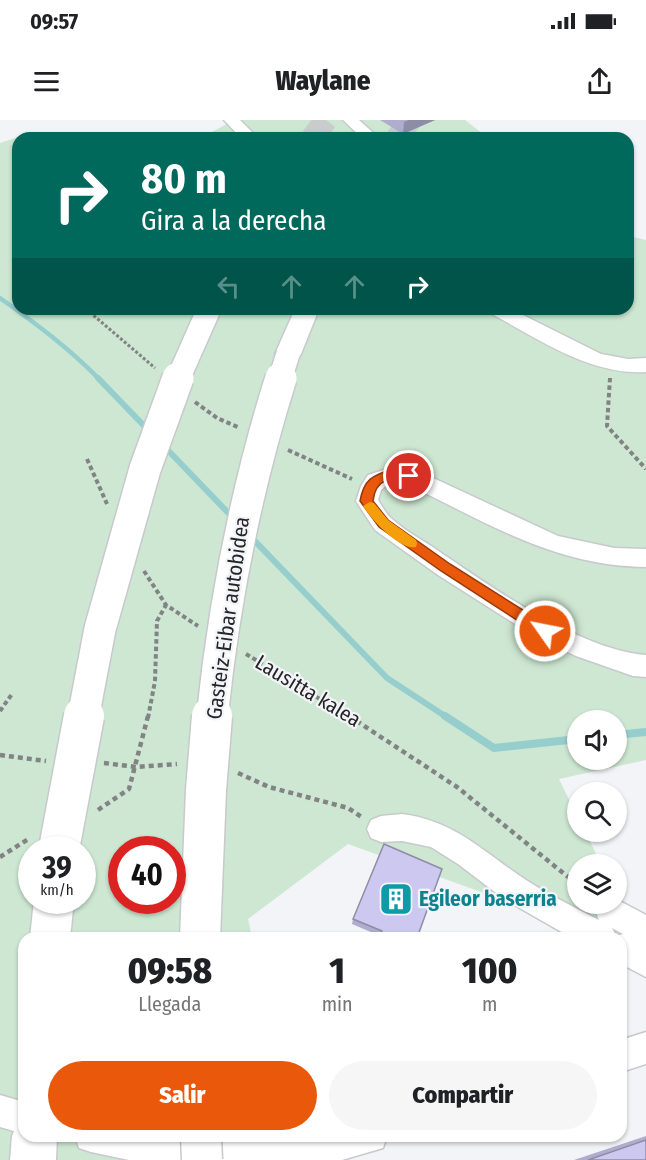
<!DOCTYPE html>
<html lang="es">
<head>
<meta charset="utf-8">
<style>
  :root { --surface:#fff; --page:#f6f6f6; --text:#202124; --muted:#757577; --accent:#ea580c }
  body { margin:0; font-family:"Fira Sans Condensed",sans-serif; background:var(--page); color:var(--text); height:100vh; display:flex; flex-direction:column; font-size:22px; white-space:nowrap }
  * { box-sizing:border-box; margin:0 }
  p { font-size:20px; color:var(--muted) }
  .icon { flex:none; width:33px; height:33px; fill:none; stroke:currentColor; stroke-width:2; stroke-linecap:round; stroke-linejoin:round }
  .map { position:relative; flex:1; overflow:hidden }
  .drawer { position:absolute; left:18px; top:812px; width:609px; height:210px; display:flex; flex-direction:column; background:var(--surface); border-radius:18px; box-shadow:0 2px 4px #0004 }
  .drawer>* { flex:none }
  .banner { position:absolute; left:12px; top:12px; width:622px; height:183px; border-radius:18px; box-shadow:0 2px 4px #0004; background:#00695c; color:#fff; overflow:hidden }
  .fabs { position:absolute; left:567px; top:590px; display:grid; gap:12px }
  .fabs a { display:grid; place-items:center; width:60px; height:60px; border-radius:50%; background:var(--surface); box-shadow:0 2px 4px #0004; font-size:30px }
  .speed { position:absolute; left:18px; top:716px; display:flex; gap:12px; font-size:30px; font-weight:700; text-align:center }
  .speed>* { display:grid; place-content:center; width:78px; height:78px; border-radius:50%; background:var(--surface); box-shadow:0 2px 4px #0004; line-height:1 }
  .speed small { font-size:15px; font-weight:400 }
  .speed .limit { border:9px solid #d22; background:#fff; color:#111 }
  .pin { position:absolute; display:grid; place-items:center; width:51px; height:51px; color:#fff; margin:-26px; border:3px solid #fff; border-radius:50%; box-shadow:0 2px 6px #0007 }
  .me { position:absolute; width:66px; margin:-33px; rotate:303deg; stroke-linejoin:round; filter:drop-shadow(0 0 4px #0008) }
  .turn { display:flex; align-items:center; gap:21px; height:126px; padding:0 30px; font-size:27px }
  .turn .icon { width:78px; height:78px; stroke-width:2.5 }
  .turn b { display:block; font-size:42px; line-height:51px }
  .lanes { display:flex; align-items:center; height:57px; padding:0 30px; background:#0003; justify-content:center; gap:30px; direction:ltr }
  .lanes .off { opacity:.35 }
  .eta { display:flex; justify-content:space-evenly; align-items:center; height:102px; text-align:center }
  .eta b { font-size:36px; font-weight:800; line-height:42px }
  .action { display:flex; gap:12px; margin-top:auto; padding:12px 30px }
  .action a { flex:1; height:69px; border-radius:36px; background:var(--accent); color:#fff; font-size:24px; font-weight:800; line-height:69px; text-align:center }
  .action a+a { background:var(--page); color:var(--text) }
  .status { display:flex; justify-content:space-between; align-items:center; height:42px; padding:0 30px; background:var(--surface); direction:ltr }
  .status svg { height:16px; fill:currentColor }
  header { display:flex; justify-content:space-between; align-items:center; height:78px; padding:0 30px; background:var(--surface); font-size:27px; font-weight:800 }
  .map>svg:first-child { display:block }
</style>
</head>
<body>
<div class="status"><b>09:57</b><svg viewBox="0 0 49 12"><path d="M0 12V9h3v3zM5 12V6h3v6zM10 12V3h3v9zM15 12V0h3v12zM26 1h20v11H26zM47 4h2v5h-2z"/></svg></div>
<header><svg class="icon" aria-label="menu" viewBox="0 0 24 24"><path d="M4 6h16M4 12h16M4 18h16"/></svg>Waylane<svg class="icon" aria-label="share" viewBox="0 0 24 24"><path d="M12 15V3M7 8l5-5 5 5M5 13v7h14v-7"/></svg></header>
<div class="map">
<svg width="646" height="1040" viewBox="0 0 646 1040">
  <rect width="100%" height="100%" fill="#f3f4f7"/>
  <g fill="#cde7d2" fill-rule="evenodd">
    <path d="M234,0H465L488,18H201Z"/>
    <path d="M31,13L55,18H18V189H628L629,116L646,120V640L559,659L577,696L578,711H585L601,744H578V783H616L617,776L644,832L621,818L605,817L348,724L248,799L252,817L24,818V1016H303L310,1040H0V23ZM578,600H616V639H578ZM32,729H82V780H32ZM122,729H172V780H122Z"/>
  </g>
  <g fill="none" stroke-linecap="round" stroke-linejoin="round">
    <path stroke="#96cdcd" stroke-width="4.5" d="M0,178C35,203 69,228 99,259"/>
    <g stroke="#96cdcd" stroke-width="6">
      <path d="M98,258L150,312"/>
      <path d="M162,324L235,400"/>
      <path d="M249,415L387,558L448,598"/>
    </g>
    <g stroke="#96cdcd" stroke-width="8">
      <path d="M445,596L494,628L578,619"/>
      <path d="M616,615L646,612"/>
    </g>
    <g stroke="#cacbcd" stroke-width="23" stroke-dasharray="23 12" stroke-linecap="butt">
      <path d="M312,18L326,0"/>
      <path d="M397,18L410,0"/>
    </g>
    <defs>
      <g id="minor">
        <path d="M224,0H240L258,18H241Z"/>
        <path d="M343,0H359L379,18H362Z"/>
        <path d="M487,189H511L601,234L628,239L646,238V252C589,255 539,219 490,193Z"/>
        <path d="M393,347L416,350L558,416L614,428L646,429V447C553,446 487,402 406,364H388L381,370L378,380C382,386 386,394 392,399C405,411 423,420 437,430C491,467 580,530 646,535V557L633,556L576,536L537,518L438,455L375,410L356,381L361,366L368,355Z"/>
        <path d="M402,694C456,701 483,732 526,760C549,775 574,787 599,800L595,790L598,783H616V779L646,795V857L621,844V818H572L504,779L458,744L431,727L402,721L381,722L371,718L367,709L371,700L381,696ZM612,808L623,814L616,816Z"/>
        <path d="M646,912V944L621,952V920Z"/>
        <path d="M0,975L24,982V1014L0,1007Z"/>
        <path d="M75,1016H387L383,1028L342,1040H129L91,1032L79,1028Z"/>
      </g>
      <g id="highway">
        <path d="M295,189H319L301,234L297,240L288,243L279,240L275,234Z"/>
        <path d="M34,780H74L70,818H30Z"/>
        <path d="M24,998V1016H57L56,1040H10L12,1016L19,1000Z"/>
      </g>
    </defs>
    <use href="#minor" stroke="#c7c9cc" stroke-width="3"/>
    <use href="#highway" stroke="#c7c9cc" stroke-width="3"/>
    <path stroke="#828385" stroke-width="3" stroke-dasharray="3 2" stroke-linecap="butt" d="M86,189L155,248"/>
    <g stroke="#828385" stroke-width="4" stroke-dasharray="4.5 3" stroke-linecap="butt">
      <path d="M610,258L607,306L646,349"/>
      <path d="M195,282L217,298L240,308"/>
      <path d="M288,330L352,359"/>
      <path d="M87,339L107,384"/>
      <path d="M144,451L166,485L198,506"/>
      <path d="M246,534L351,598"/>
      <path d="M0,591L12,574"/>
      <path d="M148,598L155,561L157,501L166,485"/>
    </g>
    <g stroke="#828385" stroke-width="4.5" stroke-dasharray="5 4" stroke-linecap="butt">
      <path d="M349,596L457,667L578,765"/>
      <path d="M0,635L46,641"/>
      <path d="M104,643L136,647L177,644"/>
      <path d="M238,653L269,667L348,688L363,698"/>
      <path d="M98,690L129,669L148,596"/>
      <path d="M0,737L30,718"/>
    </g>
    <use href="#minor" fill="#fff" fill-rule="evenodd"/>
    <use href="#highway" fill="#fff" fill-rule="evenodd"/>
    <defs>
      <g id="highway-bridge-far2">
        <path d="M178,259L209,189"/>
        <path d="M280,259L288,234"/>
      </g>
      <g id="highway-bridge-far1">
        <path d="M83,598L100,509L145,349L178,258"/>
        <path d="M212,598C224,482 246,369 281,258"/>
      </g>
      <g id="highway-bridge">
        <path d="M59,729L84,596"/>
        <path d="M200,818L206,670L212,596"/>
        <path d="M201,1016L202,1040"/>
      </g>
    </defs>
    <use href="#highway-bridge-far2" stroke="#c7c9cc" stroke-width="26" stroke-linecap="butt"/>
    <use href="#highway-bridge-far1" stroke="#c7c9cc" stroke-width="34" stroke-linecap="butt"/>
    <use href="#highway-bridge" stroke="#c7c9cc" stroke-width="43" stroke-linecap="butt"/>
    <use href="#highway-bridge-far2" stroke="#fff" stroke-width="23"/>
    <use href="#highway-bridge-far1" stroke="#fff" stroke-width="31"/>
    <use href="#highway-bridge" stroke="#fff" stroke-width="40"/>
  </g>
  <g fill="#afacce">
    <path d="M380,0H435L403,14Z"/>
    <path d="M353,799L417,818L380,816L352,804Z"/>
    <path d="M646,1016V1040H574Z"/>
  </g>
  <path fill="#8f8ca8" d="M409,0H435L403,14L404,2Z"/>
  <g fill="#ccc8f0" stroke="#8f8ca8" stroke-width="1.5">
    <path d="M384,724L442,749L417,818H379L382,811L353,799Z"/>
    <path d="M646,1020V1040H588Z"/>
  </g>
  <path fill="#ea580c" stroke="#983908" stroke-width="1.5" d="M392,349L409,351L415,356L409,360C389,358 376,358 373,381L388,400L450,444L550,507L552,511L550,515H540L441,451L379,407L360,381C364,359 372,356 392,349Z"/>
  <path fill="#f59e0b" d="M370,382L374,383L388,400L416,420L417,423L416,427C400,431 371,399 363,386Z"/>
  <defs>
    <symbol id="building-square" viewBox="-11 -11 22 22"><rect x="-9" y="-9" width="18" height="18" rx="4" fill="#0f9aa8" stroke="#f3f4f7"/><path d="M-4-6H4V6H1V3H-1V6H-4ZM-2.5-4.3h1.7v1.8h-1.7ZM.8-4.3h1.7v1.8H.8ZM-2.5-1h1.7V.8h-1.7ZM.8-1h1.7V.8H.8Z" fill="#fff"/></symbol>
  </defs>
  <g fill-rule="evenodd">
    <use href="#building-square" x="377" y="760" width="38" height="38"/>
  </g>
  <g text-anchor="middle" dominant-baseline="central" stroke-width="4.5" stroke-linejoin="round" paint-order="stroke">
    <g font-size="21" fill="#252526" stroke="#f3f4f7">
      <text transform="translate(228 498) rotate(-82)">Gasteiz-Eibar autobidea</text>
      <text transform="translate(308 571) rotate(31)">Lausitta kalea</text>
    </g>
    <g font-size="21" font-weight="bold" fill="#0d838f" stroke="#f3f4f7" text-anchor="start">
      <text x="419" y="779">Egileor baserria</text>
    </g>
  </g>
</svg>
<div class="fabs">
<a><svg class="icon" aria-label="sound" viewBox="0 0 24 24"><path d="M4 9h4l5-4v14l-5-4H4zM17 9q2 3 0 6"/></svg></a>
<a><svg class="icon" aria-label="search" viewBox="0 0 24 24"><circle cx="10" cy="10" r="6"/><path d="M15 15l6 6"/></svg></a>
<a><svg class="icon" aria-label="layers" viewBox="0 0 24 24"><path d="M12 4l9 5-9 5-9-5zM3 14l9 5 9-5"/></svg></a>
</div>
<div class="speed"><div>39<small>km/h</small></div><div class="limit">40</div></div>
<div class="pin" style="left:409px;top:356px;background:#d93025"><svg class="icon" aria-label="arrive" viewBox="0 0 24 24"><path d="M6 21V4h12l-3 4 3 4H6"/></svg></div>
<svg class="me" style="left:545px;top:511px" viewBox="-20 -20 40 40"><circle r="17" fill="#ea580c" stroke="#fff" stroke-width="3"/><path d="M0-11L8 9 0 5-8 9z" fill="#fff"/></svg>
<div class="banner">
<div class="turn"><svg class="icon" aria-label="right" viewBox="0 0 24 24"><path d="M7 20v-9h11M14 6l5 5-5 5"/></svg><div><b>80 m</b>Gira a la derecha</div></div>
<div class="lanes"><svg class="icon off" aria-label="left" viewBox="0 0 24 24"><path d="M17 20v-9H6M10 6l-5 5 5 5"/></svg><svg class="icon off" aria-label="ahead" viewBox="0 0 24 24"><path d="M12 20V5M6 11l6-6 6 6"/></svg><svg class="icon off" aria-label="ahead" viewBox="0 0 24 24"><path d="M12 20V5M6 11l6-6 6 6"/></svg><svg class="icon" aria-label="right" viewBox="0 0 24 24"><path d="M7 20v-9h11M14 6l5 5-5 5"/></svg></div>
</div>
<section class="drawer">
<div class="eta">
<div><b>09:58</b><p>Llegada</p></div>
<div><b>1</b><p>min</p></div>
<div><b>100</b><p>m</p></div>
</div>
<div class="action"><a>Salir</a><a>Compartir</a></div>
</section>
</div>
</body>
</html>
